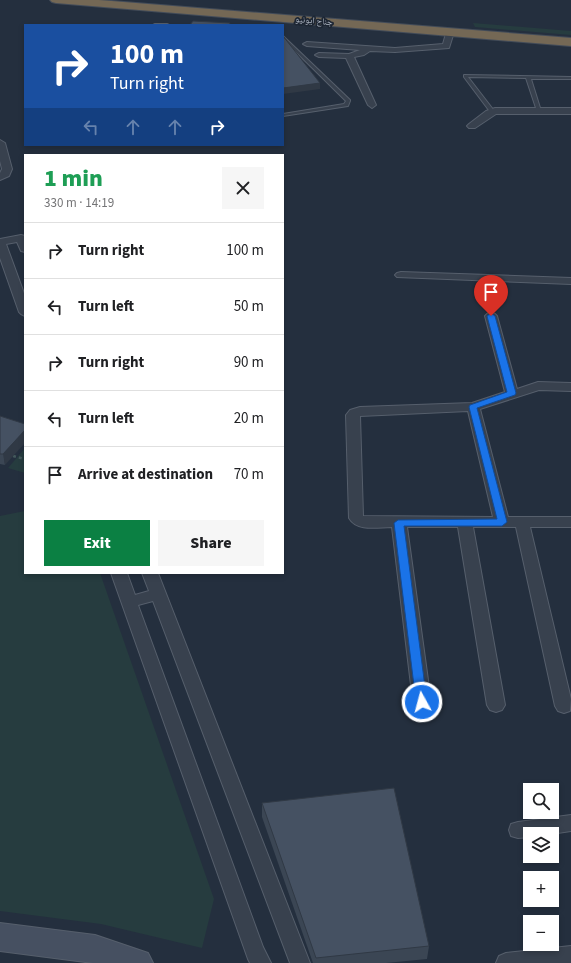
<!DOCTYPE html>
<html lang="en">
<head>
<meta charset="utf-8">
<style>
  :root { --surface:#fff; --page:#f6f6f6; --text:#202124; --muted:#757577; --line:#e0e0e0; --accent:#0b8043 }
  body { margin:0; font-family:"Source Sans 3","Noto Naskh Arabic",sans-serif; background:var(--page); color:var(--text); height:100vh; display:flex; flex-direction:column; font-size:15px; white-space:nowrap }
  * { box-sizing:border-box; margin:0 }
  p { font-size:13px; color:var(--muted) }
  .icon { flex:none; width:22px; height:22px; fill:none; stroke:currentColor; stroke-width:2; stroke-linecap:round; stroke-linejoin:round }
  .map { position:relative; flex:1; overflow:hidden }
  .panel { position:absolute; left:24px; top:154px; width:260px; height:420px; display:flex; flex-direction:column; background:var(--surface); border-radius:0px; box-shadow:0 2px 6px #0003 }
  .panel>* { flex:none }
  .top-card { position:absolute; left:24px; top:24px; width:260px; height:122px; border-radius:0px; box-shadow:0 2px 6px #0003; background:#1a4fa0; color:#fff; overflow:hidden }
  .tools { position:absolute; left:523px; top:783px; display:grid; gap:8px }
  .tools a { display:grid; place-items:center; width:36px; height:36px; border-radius:0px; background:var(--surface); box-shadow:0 2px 6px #0003; font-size:20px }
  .pin { position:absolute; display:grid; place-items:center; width:34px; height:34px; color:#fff; margin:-41px -17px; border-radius:50% 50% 50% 0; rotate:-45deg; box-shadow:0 0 4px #0007 }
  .pin .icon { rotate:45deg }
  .me { position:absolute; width:44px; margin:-22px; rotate:353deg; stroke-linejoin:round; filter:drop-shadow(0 0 3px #0008) }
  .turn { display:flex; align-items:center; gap:14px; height:84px; padding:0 20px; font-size:18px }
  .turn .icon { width:52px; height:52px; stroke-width:2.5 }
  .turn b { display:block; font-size:28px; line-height:34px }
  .lanes { display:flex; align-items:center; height:38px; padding:0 20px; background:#0003; justify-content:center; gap:20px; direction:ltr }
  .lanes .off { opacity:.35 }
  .round { display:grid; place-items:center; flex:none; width:42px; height:42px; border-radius:0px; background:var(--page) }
  .summary { display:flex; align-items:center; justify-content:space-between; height:68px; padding:0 20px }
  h1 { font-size:24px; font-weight:800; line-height:30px; color:#1e9e55 }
  .cta { display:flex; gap:8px; margin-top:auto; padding:8px 20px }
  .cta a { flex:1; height:46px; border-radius:0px; background:var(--accent); color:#fff; font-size:16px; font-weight:800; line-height:46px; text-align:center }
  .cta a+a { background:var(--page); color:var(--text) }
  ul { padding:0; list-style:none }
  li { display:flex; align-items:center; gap:12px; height:56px; padding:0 20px; border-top:1px solid var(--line) }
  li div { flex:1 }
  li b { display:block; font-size:15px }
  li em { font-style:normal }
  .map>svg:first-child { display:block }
</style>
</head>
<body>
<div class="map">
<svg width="571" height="963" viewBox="0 0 571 963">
  <rect width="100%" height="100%" fill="#242f3e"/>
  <g fill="#263c3f">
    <path d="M473,23L571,31V35L475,27Z"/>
    <path d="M25,448V473L8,468Z"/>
    <path d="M25,511V573H100L214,899L202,948L101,924L0,911V516Z"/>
  </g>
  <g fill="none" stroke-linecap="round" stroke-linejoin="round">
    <defs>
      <g id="lane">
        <path d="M155,24H167L169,25H153Z"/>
        <path d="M283,36L350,100V101L348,106L283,116V114L344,104L346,101L283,39Z"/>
        <path d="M464,75L571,77V79H531L541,111L539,112L537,111L526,78L468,77L495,112L493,113H491L464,77Z"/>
      </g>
      <g id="street">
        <path d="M447,30H450L454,32L449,48L395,52L370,51L364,55L354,57L376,105L372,108L368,105L346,58L319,57L315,55L319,53L349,54L360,50L307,46L303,44L307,42L395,48L443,44Z"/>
        <path d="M495,108H571V114H496L475,128H469L467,126L469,124L486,111Z"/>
        <path d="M0,140L5,143L12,169L9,176L0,180V173L2,169L0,161Z"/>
        <path d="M21,235L25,236V252L21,251L17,242L6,244L25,296V316L21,314L19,312L0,258V239Z"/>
        <path d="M401,272L571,278V284L397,277L395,275L397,273Z"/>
        <path d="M491,312L495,314L497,316L517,389L538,382L571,383V391L539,390L480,409L508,517H571V527H530L571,699L570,711L564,713L558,711L555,706L516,527H473L505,705L502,710L496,712L490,710L487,705L458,527H407L431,702L428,707L422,709L416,707L413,702L392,527C378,527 357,532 349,518L346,415L350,410L360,407L472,403L505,392L485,316L487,314ZM468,411L493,517L363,516L360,416Z"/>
        <path d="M111,573H127L135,595L149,591L142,573H158L310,963H290L153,601L138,605L263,947L271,963H250L248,959Z"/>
        <path d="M571,815V831L551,834H530V837L518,838L511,836L509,830L511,824L518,822Z"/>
        <path d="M571,946V963H496L499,956L506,953Z"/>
      </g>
      <path id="secondary" d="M0,923L95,935L148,953L153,963H93L0,951Z"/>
      <path id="highway" d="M50,0H99L571,38V46L56,3L52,2Z"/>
    </defs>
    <use href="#lane" stroke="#565f6c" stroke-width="2"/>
    <use href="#street" stroke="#565f6c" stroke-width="2"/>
    <use href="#secondary" stroke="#565f6c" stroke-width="2"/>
    <use href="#highway" stroke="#434c59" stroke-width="2"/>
    <path stroke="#44595c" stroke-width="2.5" stroke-dasharray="3 3" stroke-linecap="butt" d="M13,456L25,459"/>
    <use href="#lane" fill="#38414e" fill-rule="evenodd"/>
    <use href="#street" fill="#38414e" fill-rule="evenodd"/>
    <use href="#secondary" fill="#465061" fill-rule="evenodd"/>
    <use href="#highway" fill="#746855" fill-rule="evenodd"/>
  </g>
  <g fill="#3b4654">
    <path d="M0,416L5,465L0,464Z"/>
    <path d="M262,803L429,946L427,959L386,963H313L262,817Z"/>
  </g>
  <g fill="#303945">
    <path d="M320,83V89L283,94V88Z"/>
    <path d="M25,430V443L5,465L3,454Z"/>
  </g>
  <g fill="#455162" stroke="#303945">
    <path d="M193,21L230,23L229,25H190Z"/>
    <path d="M283,36L320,83L283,88Z"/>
    <path d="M0,416L25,424V430L3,454H0Z"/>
    <path d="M394,788L429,946L316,958L262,803Z"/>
  </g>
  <path fill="#1a73e8" stroke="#114b97" d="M491,313L495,316L516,393L515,395L477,408L507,522L502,526H404L427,702L426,705L422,707L418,705L416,702L394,523L398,520L497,519L469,407L470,405L507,392L487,316Z"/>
  <g text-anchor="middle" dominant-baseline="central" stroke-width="3.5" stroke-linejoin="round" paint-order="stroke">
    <g font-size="9" fill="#b4bcc9" stroke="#1d2633">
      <text transform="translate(314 21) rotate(5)">جناح ایونیو</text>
    </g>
  </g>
</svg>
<div class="tools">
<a><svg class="icon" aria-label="search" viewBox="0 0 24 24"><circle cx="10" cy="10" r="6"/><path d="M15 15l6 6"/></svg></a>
<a><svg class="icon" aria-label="layers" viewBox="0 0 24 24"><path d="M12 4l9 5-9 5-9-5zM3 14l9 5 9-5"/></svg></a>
<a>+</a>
<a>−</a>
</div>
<div class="pin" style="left:491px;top:316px;background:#d93025"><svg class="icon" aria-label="arrive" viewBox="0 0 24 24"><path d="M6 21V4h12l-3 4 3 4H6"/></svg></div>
<svg class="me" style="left:422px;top:702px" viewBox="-20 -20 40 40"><circle r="17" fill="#1a73e8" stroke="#fff" stroke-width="3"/><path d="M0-11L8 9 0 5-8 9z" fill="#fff"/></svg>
<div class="top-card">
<div class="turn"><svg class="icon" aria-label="right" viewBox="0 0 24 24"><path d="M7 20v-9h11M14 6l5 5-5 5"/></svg><div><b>100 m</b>Turn right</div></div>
<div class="lanes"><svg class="icon off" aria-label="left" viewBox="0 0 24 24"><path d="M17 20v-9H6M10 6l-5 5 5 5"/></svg><svg class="icon off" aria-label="ahead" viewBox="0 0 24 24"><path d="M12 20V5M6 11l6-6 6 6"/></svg><svg class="icon off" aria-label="ahead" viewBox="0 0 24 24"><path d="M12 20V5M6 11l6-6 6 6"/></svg><svg class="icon" aria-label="right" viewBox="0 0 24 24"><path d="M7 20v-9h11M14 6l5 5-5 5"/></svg></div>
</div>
<section class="panel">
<div class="summary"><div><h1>1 min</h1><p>330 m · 14:19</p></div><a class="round"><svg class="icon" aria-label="close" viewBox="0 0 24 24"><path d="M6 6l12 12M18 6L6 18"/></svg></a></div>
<ul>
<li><svg class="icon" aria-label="right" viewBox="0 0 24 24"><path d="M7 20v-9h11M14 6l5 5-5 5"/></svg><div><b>Turn right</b></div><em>100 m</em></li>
<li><svg class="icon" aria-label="left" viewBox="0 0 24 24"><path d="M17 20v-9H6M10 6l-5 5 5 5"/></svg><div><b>Turn left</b></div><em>50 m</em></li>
<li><svg class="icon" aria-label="right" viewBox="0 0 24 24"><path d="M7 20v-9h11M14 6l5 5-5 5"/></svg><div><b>Turn right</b></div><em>90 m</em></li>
<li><svg class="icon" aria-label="left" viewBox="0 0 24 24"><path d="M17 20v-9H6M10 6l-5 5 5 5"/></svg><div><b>Turn left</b></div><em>20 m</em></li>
<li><svg class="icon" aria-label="arrive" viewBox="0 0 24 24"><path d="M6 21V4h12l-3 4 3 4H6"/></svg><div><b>Arrive at destination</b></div><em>70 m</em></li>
</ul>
<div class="cta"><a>Exit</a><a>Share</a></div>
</section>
</div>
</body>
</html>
